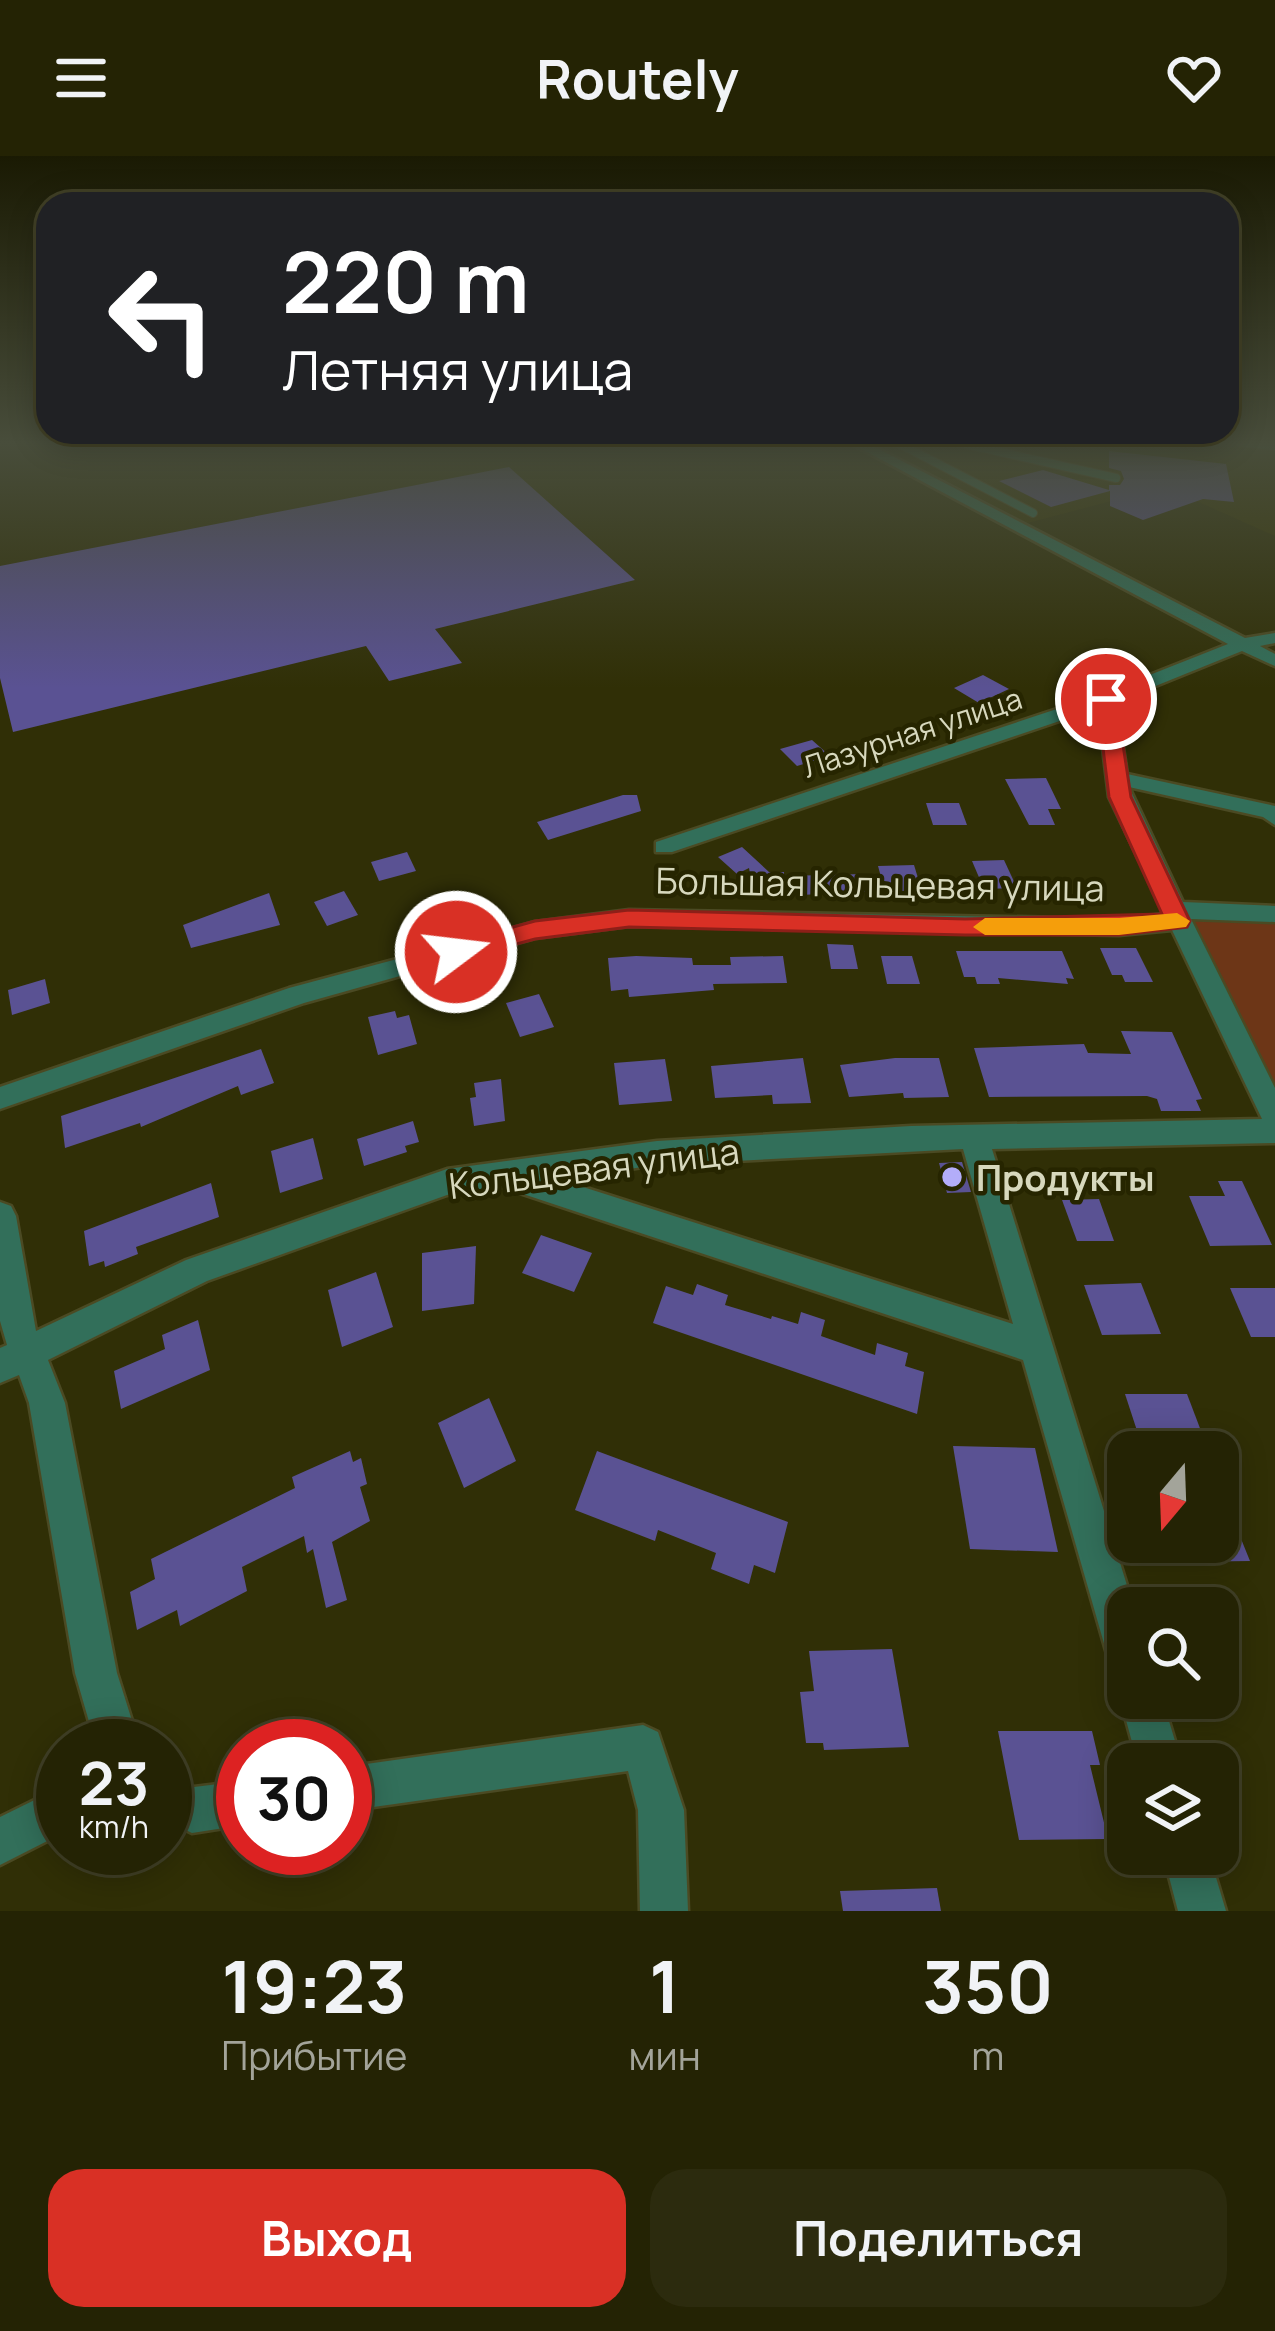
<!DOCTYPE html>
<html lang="ru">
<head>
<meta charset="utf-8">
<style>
  :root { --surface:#242304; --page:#2c2b0e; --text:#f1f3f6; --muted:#a3a49a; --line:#414026; --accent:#d93025 }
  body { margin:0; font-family:Manrope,sans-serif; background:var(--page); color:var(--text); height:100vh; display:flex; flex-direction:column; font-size:45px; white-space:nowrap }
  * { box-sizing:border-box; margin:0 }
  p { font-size:39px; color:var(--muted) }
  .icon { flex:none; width:66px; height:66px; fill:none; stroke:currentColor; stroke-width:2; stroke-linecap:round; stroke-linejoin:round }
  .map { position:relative; height:1755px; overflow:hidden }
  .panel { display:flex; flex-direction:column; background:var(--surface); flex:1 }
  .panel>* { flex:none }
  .banner { position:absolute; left:36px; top:36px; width:1203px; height:252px; border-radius:36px; box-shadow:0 6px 30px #0003,0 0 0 3px var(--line); background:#202124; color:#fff; overflow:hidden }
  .needle { width:78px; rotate:199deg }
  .fabs { position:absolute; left:1107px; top:1275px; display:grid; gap:24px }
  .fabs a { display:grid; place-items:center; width:132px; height:132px; border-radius:24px; background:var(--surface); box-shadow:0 6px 30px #0003,0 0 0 3px var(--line); font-size:60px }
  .speed { position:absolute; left:36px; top:1563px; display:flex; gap:24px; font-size:60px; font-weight:700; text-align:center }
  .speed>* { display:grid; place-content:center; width:156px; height:156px; border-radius:50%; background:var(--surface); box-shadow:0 6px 30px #0003,0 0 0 3px var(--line); line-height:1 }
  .speed small { font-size:30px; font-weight:400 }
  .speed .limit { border:18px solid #d22; background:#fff; color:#111 }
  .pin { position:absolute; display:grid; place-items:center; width:102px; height:102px; color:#fff; margin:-51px; border:6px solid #fff; border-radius:50%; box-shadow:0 3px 12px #0007 }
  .me { position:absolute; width:132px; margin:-66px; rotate:75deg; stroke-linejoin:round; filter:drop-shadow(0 0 9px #0008) }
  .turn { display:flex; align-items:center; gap:42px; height:252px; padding:0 48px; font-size:54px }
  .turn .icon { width:156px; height:156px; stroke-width:2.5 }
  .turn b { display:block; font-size:84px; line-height:102px }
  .eta { display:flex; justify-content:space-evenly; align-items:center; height:204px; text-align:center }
  .eta b { font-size:72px; font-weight:700; line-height:84px }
  .cta { display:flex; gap:24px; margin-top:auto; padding:24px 48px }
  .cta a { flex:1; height:138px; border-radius:36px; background:var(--accent); color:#fff; font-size:48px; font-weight:700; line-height:138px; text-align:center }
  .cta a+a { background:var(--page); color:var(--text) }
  header { display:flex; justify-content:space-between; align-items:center; height:156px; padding:0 48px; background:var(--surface); font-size:54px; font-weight:700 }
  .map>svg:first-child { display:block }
</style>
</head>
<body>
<header><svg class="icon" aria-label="menu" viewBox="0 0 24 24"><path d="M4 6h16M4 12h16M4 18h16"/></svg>Routely<svg class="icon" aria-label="heart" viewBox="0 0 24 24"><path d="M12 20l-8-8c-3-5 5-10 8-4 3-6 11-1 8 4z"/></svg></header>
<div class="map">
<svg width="1275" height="1755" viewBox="0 0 1275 1755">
  <rect width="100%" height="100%" fill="#302f06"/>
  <path fill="#383604" d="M1275,286V380L1165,331L1024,368L870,287Z"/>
  <path fill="#6d3617" d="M1177,749L1275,755V936Z"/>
  <g fill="#5a5293">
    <path d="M1109,295L1226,308L1234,346L1203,343L1143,364L1110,350V335L1051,351L999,325L1043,314L1109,334V329H1120L1124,323L1121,315L1109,312Z"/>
    <path d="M509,311L635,424L435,473L462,507L389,525L366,490L13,576L0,522V410Z"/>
    <path d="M983,519L1009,533L979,547L954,532Z"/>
    <path d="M812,584L830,600L797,610L780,593Z"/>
    <path d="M1046,622L1061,653H1048L1055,669H1029L1005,623Z"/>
    <path d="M623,639H637L641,655L548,684L537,666Z"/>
    <path d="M926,647H959L967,669H933Z"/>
    <path d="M742,691L769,716H784V720L864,718L865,736L754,741L749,712L737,718L718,701Z"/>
    <path d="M407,696L416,715L379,725L371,706Z"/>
    <path d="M1004,704L1017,732L984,733L972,705Z"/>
    <path d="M914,709L922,735L885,736L878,710Z"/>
    <path d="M344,735L358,759L327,770L314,746Z"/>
    <path d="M269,737L280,769L191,792L183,769Z"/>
    <path d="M827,788L853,789L858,813H831Z"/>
    <path d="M1100,792H1136L1153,826H1125L1122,819H1112Z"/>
    <path d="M956,795H1062L1074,823L1066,822L1068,828L998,822L1000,828H977L975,821H964Z"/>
    <path d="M636,800L692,802L693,809H731L730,801L783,800L787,827L713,828L714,834L629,841L628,833L611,835L608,802Z"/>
    <path d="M881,800H912L920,828H887Z"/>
    <path d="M45,823L50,847L12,859L8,834Z"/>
    <path d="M539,838L554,871L520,881L506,847Z"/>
    <path d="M395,855L397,862L409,859L417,888L378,899L368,861Z"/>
    <path d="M1121,875L1172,876L1202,943L1196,944L1201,955H1161L1157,943L1147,940L989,941L974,892L1084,888L1088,897L1131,898Z"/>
    <path d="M261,893L274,927L241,939L238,930L141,971L140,967L65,992L61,960Z"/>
    <path d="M803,902L811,947L773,948L772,939L715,942L711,910Z"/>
    <path d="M895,902H939L949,941L904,942L903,937L849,941L840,909Z"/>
    <path d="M665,903L672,945L619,949L614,907Z"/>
    <path d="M501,923L505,965L474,970L470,942L476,941L474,927Z"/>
    <path d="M413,965L419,986L405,990L407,996L364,1010L357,983Z"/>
    <path d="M313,982L323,1023L280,1037L271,995Z"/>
    <path d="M962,1006L971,1036L947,1037L939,1007Z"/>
    <path d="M1218,1025H1242L1272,1089L1210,1090L1189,1040H1225Z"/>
    <path d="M211,1027L219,1061L136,1091L138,1098L105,1111L104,1105L89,1110L84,1075Z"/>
    <path d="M1099,1043L1114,1085H1077L1062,1044Z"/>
    <path d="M541,1079L592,1097L574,1136L522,1117Z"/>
    <path d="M476,1090L474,1148L422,1155V1097Z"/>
    <path d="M376,1116L393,1171L342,1191L328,1134Z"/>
    <path d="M1141,1127L1161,1178L1102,1179L1084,1129Z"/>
    <path d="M697,1128L728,1139L725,1149L771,1163L772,1160L798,1168L801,1156L825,1164L821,1180L875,1199L877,1187L908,1197L905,1210L924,1216L917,1258L653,1167L666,1130L693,1139Z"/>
    <path d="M1230,1132H1275V1181H1251Z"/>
    <path d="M198,1164L210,1214L121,1253L114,1215L165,1193L162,1179Z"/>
    <path d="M1125,1238H1187L1209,1296H1144Z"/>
    <path d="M489,1242L516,1305L464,1332L438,1267Z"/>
    <path d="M953,1290L1035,1292L1058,1396L970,1393Z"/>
    <path d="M350,1295L353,1306L361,1302L367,1328L360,1331L370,1365L332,1386L347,1444L326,1452L313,1393L307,1397L304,1380L242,1411L247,1435L180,1470L177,1454L137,1474L130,1436L155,1423L151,1403L295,1332L292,1321Z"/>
    <path d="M597,1295L788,1366L775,1417L754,1409L749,1428L711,1413L716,1397L658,1374L655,1385L575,1354Z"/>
    <path d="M1218,1326L1250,1405L1179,1406L1173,1386H1218Z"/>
    <path d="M892,1493L909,1591L824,1594L823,1587H806L800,1536L814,1535L809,1495Z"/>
    <path d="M998,1575H1092L1100,1609H1090L1108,1683L1019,1684Z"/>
    <path d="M937,1732L941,1755H843L840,1735Z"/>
  </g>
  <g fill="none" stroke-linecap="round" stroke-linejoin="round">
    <defs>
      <g id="service">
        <path d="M896,286L1033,357"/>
        <path d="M956,286L1116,322"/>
        <path d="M1240,286L1275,290"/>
      </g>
      <g id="minor">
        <path d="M848,286H865L1245,482L1275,477V487L1260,490L1275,498V510L1242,495L1116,546L1127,618L1275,650V669L1263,661L1129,631L1183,746L1275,750V766L1191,763L1275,932V987L992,993L1134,1452H1128V1519L1113,1513L1107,1498L1023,1204L502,1031L447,1039L207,1125L48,1204L65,1247L117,1517L140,1590H96L75,1517L29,1247L19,1219L0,1227V1192L7,1189L0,1165V1046L11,1050L16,1060L36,1175L186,1104L447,1013L657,985L911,970L1262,963L1172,774L1119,779L629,770L535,782L304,847L0,953V931L289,832L535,766L629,754L1119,763L1165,758L1109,641L1098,552L672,696H656V686L1099,539L1228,488ZM963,993L1013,1168L558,1023L657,1009Z"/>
        <path d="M1128,1526V1542H1162L1182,1608H1138L1120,1542Z"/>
        <path d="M643,1569L658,1576L684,1654L688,1755H640L638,1654L628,1615L345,1655V1611Z"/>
        <path d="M165,1618L194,1631L243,1625V1669L192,1677L165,1664Z"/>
        <path d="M63,1630V1677L0,1709V1661Z"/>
        <path d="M1163,1698H1209L1226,1755H1178Z"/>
      </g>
    </defs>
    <use href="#service" stroke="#4b4a23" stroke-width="10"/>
    <use href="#minor" stroke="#4b4a23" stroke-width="5"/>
    <use href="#service" stroke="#326f5a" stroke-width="8"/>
    <use href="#minor" fill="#326f5a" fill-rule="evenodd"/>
  </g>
  <linearGradient id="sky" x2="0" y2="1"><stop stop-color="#1a1a03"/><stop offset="0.54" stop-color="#484d3b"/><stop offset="1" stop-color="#484d3b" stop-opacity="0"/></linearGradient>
  <rect width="1275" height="532" fill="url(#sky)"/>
  <path fill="#d93025" stroke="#8d1f18" stroke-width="3" d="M1106,537L1116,543L1131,641L1190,765L1187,771L1119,779H965L629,771L535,783L456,804L443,796L447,789L535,765L629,754L965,763L1162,758L1109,641L1097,543Z"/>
  <path fill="#f59e0b" d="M1177,757L1190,765L1186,771L1119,779H985L973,771L985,762H1119Z"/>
  <circle fill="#b3adf9" stroke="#262500" stroke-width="4.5" cx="952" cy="1021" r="12"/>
  <g text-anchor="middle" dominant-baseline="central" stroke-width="9" stroke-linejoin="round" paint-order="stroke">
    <g font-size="30" fill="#d7d8bd" stroke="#262500">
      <text transform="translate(912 576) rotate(-18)">Лазурная улица</text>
    </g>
    <g font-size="36" fill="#d7d8bd" stroke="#262500">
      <text transform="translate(880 728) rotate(1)">Большая Кольцевая улица</text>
      <text transform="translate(594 1012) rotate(-7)">Кольцевая улица</text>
    </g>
    <g font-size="36" font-weight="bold" fill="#d7d8bd" stroke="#262500" text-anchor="start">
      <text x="976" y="1021">Продукты</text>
    </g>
  </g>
</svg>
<div class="fabs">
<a><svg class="needle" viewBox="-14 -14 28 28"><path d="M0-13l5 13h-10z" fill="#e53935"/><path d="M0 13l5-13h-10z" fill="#a3a49a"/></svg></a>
<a><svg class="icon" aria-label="search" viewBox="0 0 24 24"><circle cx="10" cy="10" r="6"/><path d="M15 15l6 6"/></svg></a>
<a><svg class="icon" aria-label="layers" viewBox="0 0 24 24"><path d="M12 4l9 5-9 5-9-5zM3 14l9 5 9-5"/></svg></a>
</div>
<div class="speed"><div>23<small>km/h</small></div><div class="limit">30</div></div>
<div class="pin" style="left:1106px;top:543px;background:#d93025"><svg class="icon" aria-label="arrive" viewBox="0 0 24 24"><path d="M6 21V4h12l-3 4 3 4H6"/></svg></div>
<svg class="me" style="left:456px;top:796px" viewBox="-20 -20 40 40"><circle r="17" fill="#d93025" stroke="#fff" stroke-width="3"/><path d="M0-11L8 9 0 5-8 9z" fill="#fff"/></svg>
<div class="banner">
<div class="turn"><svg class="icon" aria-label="left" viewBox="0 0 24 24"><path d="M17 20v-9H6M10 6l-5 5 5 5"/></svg><div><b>220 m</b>Летняя улица</div></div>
</div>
</div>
<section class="panel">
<div class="eta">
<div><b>19:23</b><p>Прибытие</p></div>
<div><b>1</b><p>мин</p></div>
<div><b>350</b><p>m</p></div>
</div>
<div class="cta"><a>Выход</a><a>Поделиться</a></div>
</section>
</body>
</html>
